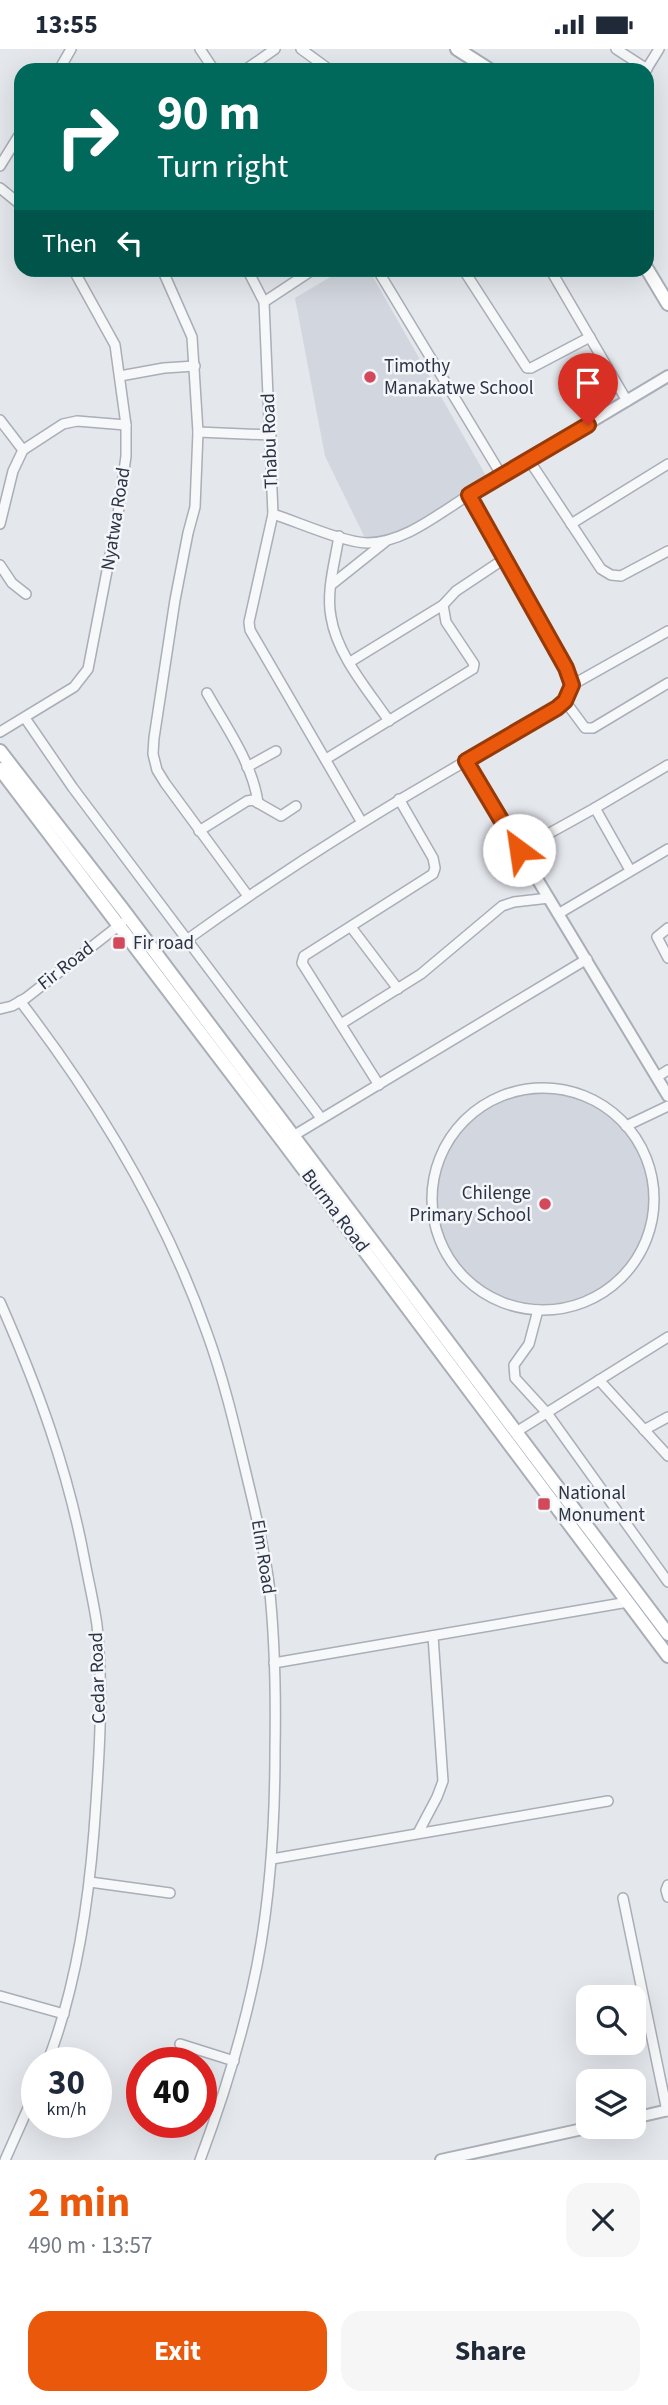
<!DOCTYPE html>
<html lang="en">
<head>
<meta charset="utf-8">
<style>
  :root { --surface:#fff; --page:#f6f6f7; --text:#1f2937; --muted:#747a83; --accent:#ea580c }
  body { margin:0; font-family:"Source Sans 3",sans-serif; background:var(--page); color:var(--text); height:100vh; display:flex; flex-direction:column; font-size:26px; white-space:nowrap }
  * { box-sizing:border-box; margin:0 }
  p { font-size:23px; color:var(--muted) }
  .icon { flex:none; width:38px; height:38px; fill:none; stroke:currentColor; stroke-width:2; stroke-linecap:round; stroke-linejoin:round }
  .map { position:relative; height:2111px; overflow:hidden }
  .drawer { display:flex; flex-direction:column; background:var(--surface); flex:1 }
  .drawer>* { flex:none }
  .banner { position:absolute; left:14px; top:14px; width:640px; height:214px; border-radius:21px; box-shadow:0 7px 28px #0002; background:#00695c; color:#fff; overflow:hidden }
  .tools { position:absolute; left:576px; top:1936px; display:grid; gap:14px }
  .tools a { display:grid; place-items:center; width:70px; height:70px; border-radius:14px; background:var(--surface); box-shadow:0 7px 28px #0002; font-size:35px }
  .speed { position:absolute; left:21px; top:1998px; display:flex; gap:14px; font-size:35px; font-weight:700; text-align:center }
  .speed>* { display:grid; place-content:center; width:91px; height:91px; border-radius:50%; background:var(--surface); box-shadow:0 7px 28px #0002; line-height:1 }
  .speed small { font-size:18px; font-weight:400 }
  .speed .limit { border:10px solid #d22; background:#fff; color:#111 }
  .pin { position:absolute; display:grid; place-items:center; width:60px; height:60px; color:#fff; margin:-72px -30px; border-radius:50% 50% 50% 0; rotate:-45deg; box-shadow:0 0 7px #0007 }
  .pin .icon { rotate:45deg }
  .me { position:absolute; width:77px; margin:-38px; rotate:329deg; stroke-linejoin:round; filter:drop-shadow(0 0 5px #0008) }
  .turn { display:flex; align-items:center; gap:24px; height:147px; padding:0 28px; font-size:32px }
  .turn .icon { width:91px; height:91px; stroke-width:2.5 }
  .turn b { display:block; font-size:49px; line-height:60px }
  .then { display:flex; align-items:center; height:66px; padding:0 28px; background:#0003; gap:14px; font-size:26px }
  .round { display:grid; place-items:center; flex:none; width:74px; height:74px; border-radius:21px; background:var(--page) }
  .summary { display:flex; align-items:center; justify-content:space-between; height:119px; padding:0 28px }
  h1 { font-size:42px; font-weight:700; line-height:52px; color:var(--accent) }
  .cta { display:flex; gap:14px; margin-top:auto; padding:14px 28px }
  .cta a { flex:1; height:80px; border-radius:21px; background:var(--accent); color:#fff; font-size:28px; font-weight:700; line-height:80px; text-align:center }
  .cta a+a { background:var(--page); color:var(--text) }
  .status { display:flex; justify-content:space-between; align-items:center; height:49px; padding:0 35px; background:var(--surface); direction:ltr }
  .status svg { height:19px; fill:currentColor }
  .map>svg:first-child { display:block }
</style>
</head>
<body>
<div class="status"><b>13:55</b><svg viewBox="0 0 49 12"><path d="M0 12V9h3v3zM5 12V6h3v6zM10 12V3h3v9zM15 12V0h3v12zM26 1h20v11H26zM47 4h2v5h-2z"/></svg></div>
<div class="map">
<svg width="668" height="2111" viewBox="0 0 668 2111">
  <rect width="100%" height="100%" fill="#e4e7ec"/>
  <g fill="#d2d6de">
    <path d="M342,221H369L489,432L403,484L365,489L325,407L295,249Z"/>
    <path d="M547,1042L591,1049L608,1059L624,1075L649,1114L657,1152L652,1191L624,1227L599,1247L569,1261L538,1264L508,1257L487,1247L460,1226L441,1193L433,1157L431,1129L447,1093L479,1064L508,1049Z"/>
  </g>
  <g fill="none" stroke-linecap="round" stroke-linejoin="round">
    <defs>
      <g id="minor">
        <path d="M200,0L214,21"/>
        <path d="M301,0L330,21"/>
        <path d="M616,0L647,20"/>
        <path d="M59,21L71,0"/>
        <path d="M245,21L275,0"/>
        <path d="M646,21L659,0"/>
        <path d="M0,117L21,83"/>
        <path d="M0,139L21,156"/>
        <path d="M162,220L192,288L198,383L195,458L188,484L175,551L154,689L153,705L157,721L165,734L248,847"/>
        <path d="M247,220L264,253L273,465C298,473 342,493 367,494C404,494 438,465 469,446"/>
        <path d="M377,220L502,427"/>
        <path d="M463,220L527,319H531L590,288"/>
        <path d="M550,220L627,352"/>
        <path d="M264,253L314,220"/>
        <path d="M120,327L164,319L195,317"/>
        <path d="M0,371L23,401"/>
        <path d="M198,383L271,386"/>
        <path d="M529,411L601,520L611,526L621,527L668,502"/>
        <path d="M273,465L249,573L250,581L361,772"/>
        <path d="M0,475L13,422L23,401L63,375L77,372L126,376"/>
        <path d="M571,475L668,415"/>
        <path d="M339,487C335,513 326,542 331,568C337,606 368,641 389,672"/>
        <path d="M0,516L12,534L26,545"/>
        <path d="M331,536L385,493"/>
        <path d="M350,613L443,556"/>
        <path d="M572,636L668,582"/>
        <path d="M207,644C226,678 253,715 258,754"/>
        <path d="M565,652L585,679H593L668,634"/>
        <path d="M25,669L73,739L321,1069"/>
        <path d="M0,683L74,638L88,620L118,465L126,407V376L115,296L73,220"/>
        <path d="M326,710L473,620L474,615L446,573L443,556L456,542L504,510"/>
        <path d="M247,718L276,702"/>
        <path d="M595,759L668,716"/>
        <path d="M199,782L247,752L253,751L281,767L296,757"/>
        <path d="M519,801L595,759L630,821"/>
        <path d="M558,865L668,800"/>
        <path d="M351,878L398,940"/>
        <path d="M668,879L657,888L668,909"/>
        <path d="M188,890C278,825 370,767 466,712"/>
        <path d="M20,952C97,1052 165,1165 207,1284C223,1328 234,1374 245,1420C254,1458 264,1496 269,1535C275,1590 276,1646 275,1701C275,1781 270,1862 252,1940C239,1998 221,2055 200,2111"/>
        <path d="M0,960L12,957L26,949L122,874"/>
        <path d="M341,975L421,925L502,857L514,853L549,849"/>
        <path d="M657,1028L668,1021"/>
        <path d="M379,1036L302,914L304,907L433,825L435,819L433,809L399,750"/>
        <circle cx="543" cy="1150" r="111"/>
        <path d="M626,1077L668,1057"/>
        <path d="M293,1087L587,910"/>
        <path d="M0,1253C38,1339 68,1421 85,1513C89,1534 94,1555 97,1576C104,1645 99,1713 94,1782C88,1858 75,1943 47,2014"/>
        <path d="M538,1261L529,1295L514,1316L515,1329L547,1364L668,1533"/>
        <path d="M599,1331L668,1407"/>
        <path d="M644,1381L668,1368"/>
        <path d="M516,1383L668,1288"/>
        <path d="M274,1614L628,1553"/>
        <path d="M418,1784L437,1748L443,1732L433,1587"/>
        <path d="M272,1810L608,1752"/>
        <path d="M90,1833L170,1844"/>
        <path d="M668,1836L666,1841L668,1848"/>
        <path d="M623,1849L667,2062"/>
        <path d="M0,1947L64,1965"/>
        <path d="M180,1995L234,2012"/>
        <path d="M5,2111L37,2039"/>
      </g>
      <g id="tertiary">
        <path d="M668,327L469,446L566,619L572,636L565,652L557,659L466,712L668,1047"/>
        <path d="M634,2069L668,2061"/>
        <path d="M441,2111L596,2077"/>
      </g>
      <g id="secondary">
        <path d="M457,0L490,21"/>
        <path d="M647,220L668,255"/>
        <path d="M0,702L121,858L668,1585"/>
        <path d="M0,720L284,1094L668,1607"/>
      </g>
    </defs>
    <use href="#minor" stroke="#a9aeb7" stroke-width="12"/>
    <use href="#tertiary" stroke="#a9aeb7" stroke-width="14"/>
    <use href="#secondary" stroke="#a9aeb7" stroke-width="16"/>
    <use href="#minor" stroke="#f7f8fa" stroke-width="9"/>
    <use href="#tertiary" stroke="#f7f8fa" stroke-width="10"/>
    <use href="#secondary" stroke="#fff" stroke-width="12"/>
  </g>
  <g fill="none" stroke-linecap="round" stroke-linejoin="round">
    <defs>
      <path id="route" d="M519,801L466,712L557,659L565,652L572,636L566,619L469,446L588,376"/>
    </defs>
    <use href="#route" stroke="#983908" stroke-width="18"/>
    <use href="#route" stroke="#ea580c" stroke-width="12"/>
  </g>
  <g fill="#d1495b" stroke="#f4f6f9" stroke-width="2.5">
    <circle cx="370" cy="328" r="7"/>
    <rect x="112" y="887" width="14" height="14" rx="3.5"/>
    <circle cx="545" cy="1155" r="7"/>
    <rect x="537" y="1448" width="14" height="14" rx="3.5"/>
  </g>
  <g text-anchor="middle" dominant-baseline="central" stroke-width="5" stroke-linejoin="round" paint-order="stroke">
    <g font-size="19" fill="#2b3445" stroke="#f4f6f9" text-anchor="start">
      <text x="384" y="317">Timothy<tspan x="384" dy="22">Manakatwe School</tspan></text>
      <text x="133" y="894">Fir road</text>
      <text x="531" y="1144" text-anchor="end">Chilenge<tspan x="531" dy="22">Primary School</tspan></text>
      <text x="558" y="1444">National<tspan x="558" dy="22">Monument</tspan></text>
    </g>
    <g font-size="19" fill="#2b3445" stroke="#f4f6f9">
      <text transform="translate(270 392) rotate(-92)">Thabu Road</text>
      <text transform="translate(116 470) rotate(-81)">Nyatwa Road</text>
      <text transform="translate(66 917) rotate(-38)">Fir Road</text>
      <text transform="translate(335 1162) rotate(53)">Burma Road</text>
      <text transform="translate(263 1508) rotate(81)">Elm Road</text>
      <text transform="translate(98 1629) rotate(-92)">Cedar Road</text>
    </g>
  </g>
</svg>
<div class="tools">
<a><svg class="icon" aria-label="search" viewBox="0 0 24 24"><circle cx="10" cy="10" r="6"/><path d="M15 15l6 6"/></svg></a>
<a><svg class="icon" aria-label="layers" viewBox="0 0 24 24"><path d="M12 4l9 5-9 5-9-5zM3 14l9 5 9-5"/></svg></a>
</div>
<div class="speed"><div>30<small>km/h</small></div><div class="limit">40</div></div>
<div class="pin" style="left:588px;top:376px;background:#d93025"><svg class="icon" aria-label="arrive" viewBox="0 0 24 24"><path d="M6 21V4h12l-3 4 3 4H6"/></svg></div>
<svg class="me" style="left:519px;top:801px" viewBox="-20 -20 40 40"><circle r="19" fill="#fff"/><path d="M0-13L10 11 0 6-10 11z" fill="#ea580c"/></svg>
<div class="banner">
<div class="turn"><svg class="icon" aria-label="right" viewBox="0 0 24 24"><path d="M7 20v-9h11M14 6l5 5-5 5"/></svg><div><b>90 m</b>Turn right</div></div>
<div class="then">Then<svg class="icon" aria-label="left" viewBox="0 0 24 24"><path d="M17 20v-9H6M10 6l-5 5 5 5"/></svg></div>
</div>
</div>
<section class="drawer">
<div class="summary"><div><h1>2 min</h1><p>490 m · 13:57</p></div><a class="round"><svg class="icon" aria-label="close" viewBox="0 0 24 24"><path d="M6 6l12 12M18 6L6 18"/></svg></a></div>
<div class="cta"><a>Exit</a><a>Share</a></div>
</section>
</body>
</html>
